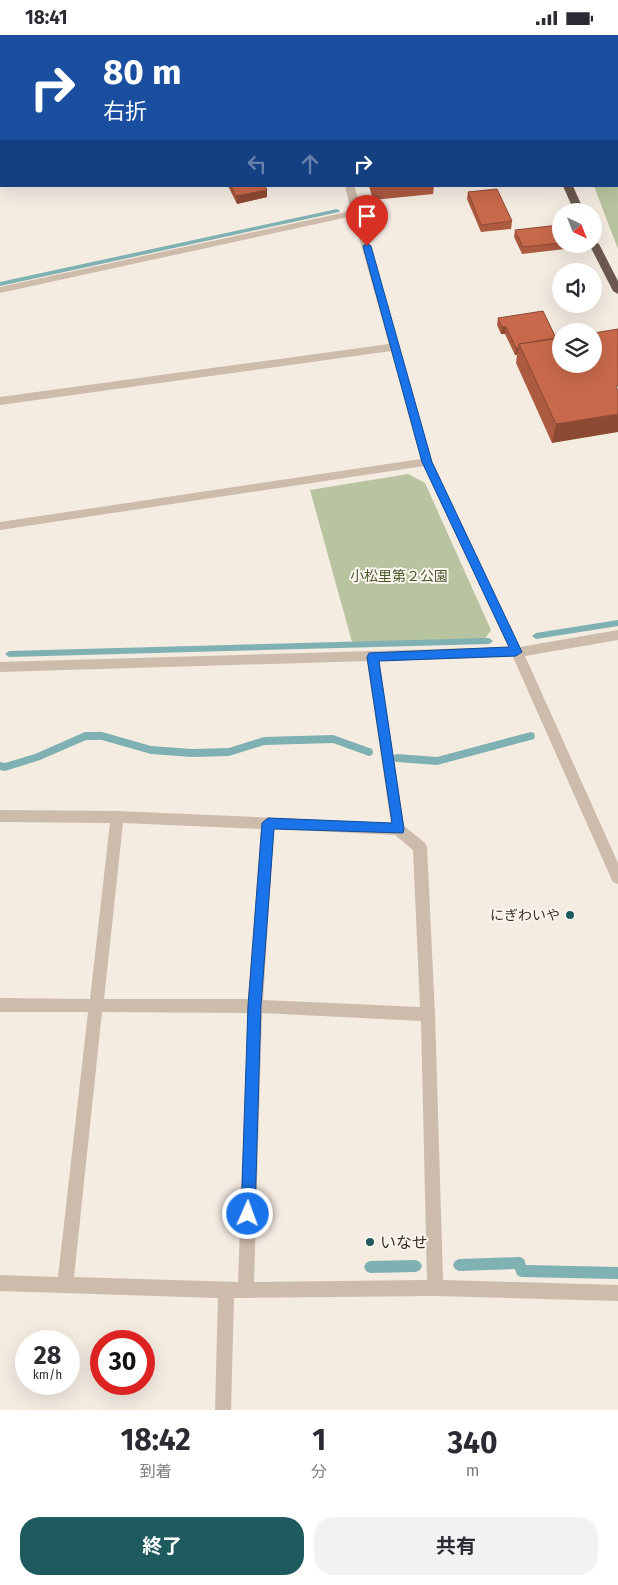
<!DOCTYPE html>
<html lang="ja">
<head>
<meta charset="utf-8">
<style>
  :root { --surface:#fff; --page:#f2f2f3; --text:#2b2b33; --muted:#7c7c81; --accent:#1f5a5e }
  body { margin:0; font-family:"Fira Sans","Noto Sans JP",sans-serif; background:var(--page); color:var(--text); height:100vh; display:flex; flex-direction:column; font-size:19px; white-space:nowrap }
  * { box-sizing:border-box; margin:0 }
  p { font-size:16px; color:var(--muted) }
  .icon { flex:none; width:28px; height:28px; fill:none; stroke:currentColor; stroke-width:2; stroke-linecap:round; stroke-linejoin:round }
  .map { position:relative; height:1375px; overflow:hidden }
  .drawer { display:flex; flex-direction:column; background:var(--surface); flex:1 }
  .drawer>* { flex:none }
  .guide { position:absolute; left:0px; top:0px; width:619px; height:152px; box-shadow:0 5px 20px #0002; background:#1a4fa0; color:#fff; overflow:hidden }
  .needle { width:32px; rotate:137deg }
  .fabs { position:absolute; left:552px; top:168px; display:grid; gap:10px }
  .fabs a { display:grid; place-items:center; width:50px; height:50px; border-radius:50%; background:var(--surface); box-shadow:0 5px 20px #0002; font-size:25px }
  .speed { position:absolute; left:15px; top:1295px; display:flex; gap:10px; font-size:25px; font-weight:700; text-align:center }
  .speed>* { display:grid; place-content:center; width:65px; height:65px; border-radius:50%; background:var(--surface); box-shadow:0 5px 20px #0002; line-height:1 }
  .speed small { font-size:12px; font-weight:400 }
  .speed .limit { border:8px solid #d22; background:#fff; color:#111 }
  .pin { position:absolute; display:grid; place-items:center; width:42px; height:42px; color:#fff; margin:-51px -21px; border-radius:50% 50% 50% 0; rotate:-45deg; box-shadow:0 0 5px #0007 }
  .pin .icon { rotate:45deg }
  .me { position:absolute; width:55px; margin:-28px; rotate:2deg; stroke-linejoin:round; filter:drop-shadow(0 0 4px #0008) }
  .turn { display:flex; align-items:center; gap:18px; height:105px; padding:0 20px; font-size:22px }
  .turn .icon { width:65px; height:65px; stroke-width:2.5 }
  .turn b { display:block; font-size:35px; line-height:42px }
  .lanes { display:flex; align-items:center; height:48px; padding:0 20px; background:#0003; justify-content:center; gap:25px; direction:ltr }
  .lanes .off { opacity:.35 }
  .eta { display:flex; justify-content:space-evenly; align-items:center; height:85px; text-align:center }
  .eta b { font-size:30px; font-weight:700; line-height:35px }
  .action { display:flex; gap:10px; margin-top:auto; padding:10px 20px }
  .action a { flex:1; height:58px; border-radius:20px; background:var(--accent); color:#fff; font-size:20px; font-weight:700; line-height:58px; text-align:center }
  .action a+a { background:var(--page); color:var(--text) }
  .status { display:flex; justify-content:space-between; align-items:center; height:35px; padding:0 25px; background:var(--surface); direction:ltr }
  .status svg { height:14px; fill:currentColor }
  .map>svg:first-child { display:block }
</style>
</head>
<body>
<div class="status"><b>18:41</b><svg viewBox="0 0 49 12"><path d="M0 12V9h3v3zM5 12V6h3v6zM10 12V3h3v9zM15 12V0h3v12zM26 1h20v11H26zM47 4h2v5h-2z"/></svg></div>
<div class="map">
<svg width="618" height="1375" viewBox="0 0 618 1375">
  <rect width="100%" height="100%" fill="#f4ebe1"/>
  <g fill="#b8c4a0">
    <path d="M594,151H617L618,153V214Z"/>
    <path d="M408,439L425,448L491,595L484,605L352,607L310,455Z"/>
  </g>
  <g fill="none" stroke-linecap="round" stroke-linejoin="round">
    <g fill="#7fb0b2" fill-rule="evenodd">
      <path d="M337,174L340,176L339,177L0,251V247Z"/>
      <path d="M618,585V591L536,604L532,601L536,598Z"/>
      <path d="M489,603L493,606L489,609L9,622L5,619L9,616Z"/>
      <path d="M85,697H102L151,711L192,714L229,713L264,702L333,700L372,714L373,717L372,720L369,721L333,708L264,710L229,721L192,722L151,719L102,705H86L40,725L5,736L0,735V727L5,728L35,719Z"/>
      <path d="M531,697L534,698L535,701L534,704L437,730L397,727L394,726L393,723L394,720L397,719L437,722Z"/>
      <path d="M520,1222L524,1224L526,1230L618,1232V1244L521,1242L517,1240L515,1234L459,1236L455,1234L453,1230L455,1226L459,1224Z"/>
      <path d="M416,1225L420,1227L422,1231L420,1235L416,1237L370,1238L366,1236L364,1232L366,1228L370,1226Z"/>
    </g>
    <g fill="#cdbbac" fill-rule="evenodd">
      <rect x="150" y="0" width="8" height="1"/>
      <rect x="309" y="0" width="8" height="1"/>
      <rect x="0" y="33" width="1" height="4"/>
      <path d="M345,151H354L363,177L361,179L432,427L520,612L618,595V605L525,621L618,828V849L613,847L611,843L513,622L379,626L404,791L425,808L427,812L435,979L443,1245L618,1250V1266L435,1261L234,1263L231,1375H215L218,1263L0,1256V1240L58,1242L88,977H0V963L90,964L110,788L0,787V775L117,776L391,788L367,626L0,637V627L509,612L424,431L0,495V487L421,424L391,316L0,370V362L389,309L353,181L0,258V252L351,176ZM123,788L261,794L248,964H104ZM274,794L395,800L413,815L420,972L263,965ZM102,977L248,978L238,1247L74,1242ZM262,978L421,986L427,1245L254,1247Z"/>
    </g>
    <g fill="#cdbbac" fill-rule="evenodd">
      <path d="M1,113V119L0,120V114Z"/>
      <rect x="0" y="130" width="1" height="6"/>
    </g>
    <g fill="#6c584f" fill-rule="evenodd">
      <rect x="499" y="0" width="9" height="1"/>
      <rect x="560" y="0" width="9" height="1"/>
      <path d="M563,151H573L584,176H574Z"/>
      <path d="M594,206L599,209L618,246V259L613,256L589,209H594Z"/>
    </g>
  </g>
  <g fill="#ac5a40">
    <path d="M228,151H265L267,162L237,169Z"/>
    <path d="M369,151H434L433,159L373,165Z"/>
    <path d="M468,157L512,186L511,194L481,197L467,164Z"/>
    <path d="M515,195L561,196V209H566L565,214L522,219L514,202Z"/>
    <path d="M498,283L556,303L594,329L552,408L516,328L517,320H515L505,299H501L497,290Z"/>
  </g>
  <g fill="#8c4a34">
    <path d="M267,155V162L237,169L236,161Z"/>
    <path d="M502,292H506L505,299H501Z"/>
    <path d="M516,313H519L517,320H515Z"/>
    <path d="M618,379V397L552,408L556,389Z"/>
  </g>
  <g fill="#c8694b" stroke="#8c4a34">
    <path d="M231,151H265L267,155L236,161Z"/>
    <path d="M497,154L512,186L481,190L468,157Z"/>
    <path d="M559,190L561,196V208L523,212L515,195Z"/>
    <path d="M543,276L556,303L519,309V313H516L506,292H502L498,283Z"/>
    <path d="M618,294V351H616L618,356V379L556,389L519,309L561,303V329H594V298Z"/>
  </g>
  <path fill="#1a73e8" stroke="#114b97" d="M367,208L371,211L432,427L522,617L516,621L379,626L404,794L403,798L274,794L261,971L255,1179L253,1184L248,1187L243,1184L241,1179L248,971L262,788L268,783L392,788L367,622L369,618L509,612L422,427L363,211Z"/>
  <g fill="#1f5a5e" stroke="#fbf5ee" stroke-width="2">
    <circle cx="570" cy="880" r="5"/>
    <circle cx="370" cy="1207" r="5"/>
  </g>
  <g text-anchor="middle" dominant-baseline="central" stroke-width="4" stroke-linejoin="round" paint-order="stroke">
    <g font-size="14" fill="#4a5a2e" stroke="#fbf5ee">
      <text x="399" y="541">小松里第２公園</text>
    </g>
    <g font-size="14" fill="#3b302b" stroke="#fbf5ee" text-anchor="end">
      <text x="560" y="880">にぎわいや</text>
    </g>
    <g font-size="16" fill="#3b302b" stroke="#fbf5ee" text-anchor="start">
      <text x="380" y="1207">いなせ</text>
    </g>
  </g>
</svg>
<div class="fabs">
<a><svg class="needle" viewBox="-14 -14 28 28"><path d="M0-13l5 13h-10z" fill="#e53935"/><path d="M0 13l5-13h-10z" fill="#7c7c81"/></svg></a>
<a><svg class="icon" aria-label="sound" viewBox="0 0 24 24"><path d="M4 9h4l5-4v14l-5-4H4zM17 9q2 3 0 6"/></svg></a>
<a><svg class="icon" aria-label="layers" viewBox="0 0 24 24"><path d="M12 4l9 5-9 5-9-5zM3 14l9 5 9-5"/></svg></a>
</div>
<div class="speed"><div>28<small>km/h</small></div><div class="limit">30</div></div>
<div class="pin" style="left:367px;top:211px;background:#d93025"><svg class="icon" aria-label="arrive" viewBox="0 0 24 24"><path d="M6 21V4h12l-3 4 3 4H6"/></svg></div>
<svg class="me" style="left:248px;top:1179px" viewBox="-20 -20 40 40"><circle r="17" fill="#1a73e8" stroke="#fff" stroke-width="3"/><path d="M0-11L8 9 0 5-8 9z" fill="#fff"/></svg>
<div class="guide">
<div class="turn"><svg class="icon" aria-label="right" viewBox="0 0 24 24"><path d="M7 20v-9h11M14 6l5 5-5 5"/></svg><div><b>80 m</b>右折</div></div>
<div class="lanes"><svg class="icon off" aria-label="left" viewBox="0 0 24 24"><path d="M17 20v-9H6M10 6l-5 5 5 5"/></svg><svg class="icon off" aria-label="ahead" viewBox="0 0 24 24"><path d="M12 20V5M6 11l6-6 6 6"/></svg><svg class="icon" aria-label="right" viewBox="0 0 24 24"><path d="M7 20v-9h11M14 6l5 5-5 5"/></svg></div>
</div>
</div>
<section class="drawer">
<div class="eta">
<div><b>18:42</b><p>到着</p></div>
<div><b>1</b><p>分</p></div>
<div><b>340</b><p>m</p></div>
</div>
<div class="action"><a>終了</a><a>共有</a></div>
</section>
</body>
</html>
